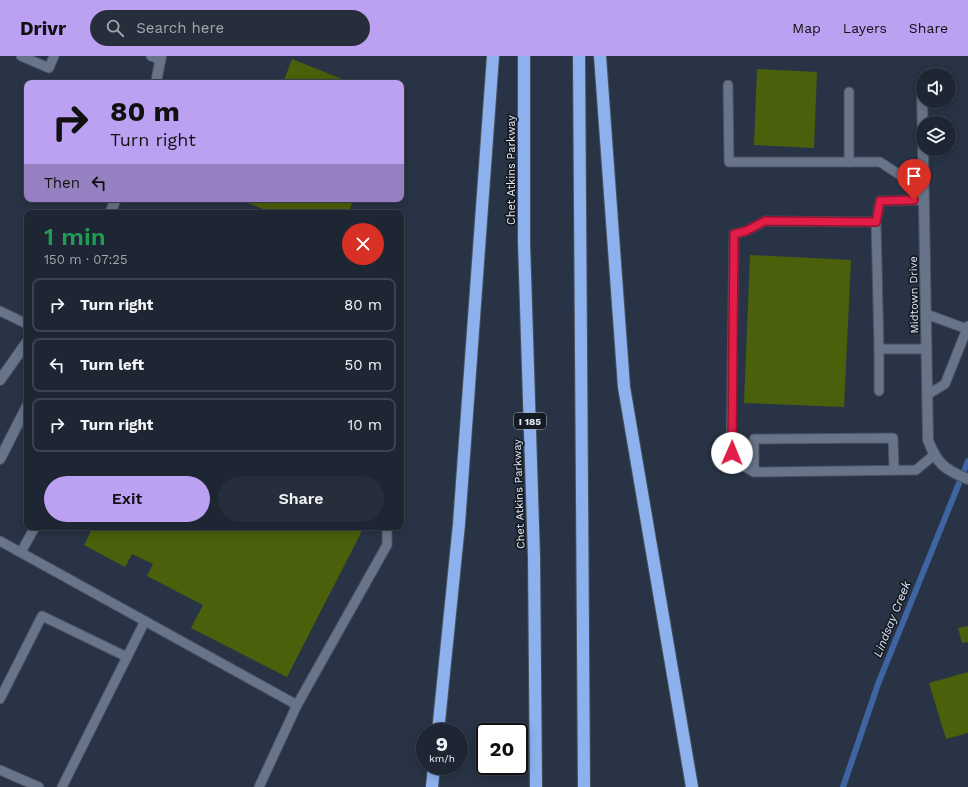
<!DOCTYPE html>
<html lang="en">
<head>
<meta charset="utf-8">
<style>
  :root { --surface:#1e2634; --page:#262e3c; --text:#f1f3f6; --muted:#a1a5ac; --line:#3c434f; --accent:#bca0f2 }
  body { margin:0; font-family:"Work Sans",sans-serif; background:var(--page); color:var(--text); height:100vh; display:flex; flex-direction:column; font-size:15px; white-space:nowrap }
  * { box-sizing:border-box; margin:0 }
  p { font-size:13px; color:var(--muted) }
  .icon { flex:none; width:22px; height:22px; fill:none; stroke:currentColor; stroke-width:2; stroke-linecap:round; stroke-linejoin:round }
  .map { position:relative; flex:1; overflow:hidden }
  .sheet { position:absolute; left:24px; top:154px; width:380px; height:320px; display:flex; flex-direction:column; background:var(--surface); border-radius:8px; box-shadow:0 2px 10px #0003,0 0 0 1px var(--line) }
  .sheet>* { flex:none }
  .top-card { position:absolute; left:24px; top:24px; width:380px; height:122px; border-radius:8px; box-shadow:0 2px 10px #0003,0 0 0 1px var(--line); background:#bca0f2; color:#111; overflow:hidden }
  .fabs { position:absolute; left:916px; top:12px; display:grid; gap:8px }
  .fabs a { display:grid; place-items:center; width:40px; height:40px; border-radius:50%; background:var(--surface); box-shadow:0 2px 10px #0003,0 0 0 1px var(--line); font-size:20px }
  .speed { position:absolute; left:416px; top:667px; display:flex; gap:8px; font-size:20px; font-weight:700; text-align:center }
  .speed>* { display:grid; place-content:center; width:52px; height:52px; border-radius:50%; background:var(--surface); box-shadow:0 2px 10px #0003,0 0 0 1px var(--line); line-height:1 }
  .speed small { font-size:10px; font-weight:400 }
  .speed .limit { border:2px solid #111; border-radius:6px; background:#fff; color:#111 }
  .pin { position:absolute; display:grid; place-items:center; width:34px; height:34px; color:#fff; margin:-41px -17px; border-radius:50% 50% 50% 0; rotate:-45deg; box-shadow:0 0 4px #0007 }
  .pin .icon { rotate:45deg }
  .me { position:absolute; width:44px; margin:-22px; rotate:1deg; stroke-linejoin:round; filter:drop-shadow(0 0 3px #0008) }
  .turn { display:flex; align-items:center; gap:14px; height:84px; padding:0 20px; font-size:18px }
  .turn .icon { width:52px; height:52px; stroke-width:2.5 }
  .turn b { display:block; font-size:28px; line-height:34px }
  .then { display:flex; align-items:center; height:38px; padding:0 20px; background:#0003; gap:8px; font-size:15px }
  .round { display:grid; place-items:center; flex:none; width:42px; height:42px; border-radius:21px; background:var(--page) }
  .head { display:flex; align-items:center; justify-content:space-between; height:68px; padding:0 20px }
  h1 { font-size:24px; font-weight:600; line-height:30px; color:#1e9e55 }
  .action { display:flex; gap:8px; margin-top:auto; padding:8px 20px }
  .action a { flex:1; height:46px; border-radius:24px; background:var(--accent); color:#111; font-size:16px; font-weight:600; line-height:46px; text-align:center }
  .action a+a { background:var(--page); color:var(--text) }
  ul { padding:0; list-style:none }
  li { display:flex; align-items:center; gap:12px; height:54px; margin:0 8px 6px; padding:0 12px; border:2px solid var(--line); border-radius:8px }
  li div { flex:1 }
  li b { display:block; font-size:15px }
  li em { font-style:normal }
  header { display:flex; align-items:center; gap:24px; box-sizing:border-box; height:56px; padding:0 20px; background:var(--accent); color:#111 }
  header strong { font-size:19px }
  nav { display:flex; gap:22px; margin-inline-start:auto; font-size:14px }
  .search { width:280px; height:36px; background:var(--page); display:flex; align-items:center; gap:10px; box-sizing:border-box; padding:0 14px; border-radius:22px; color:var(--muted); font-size:15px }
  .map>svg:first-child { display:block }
</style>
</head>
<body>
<header>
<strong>Drivr</strong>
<div class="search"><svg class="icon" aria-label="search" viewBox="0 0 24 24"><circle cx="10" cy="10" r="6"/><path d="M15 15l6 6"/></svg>Search here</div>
<nav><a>Map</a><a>Layers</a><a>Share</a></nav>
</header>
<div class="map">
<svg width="968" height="731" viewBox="0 0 968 731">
  <rect width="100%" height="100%" fill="#283345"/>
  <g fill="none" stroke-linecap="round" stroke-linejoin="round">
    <path stroke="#3e64a1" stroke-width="6" d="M843,731L878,628L968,405"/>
  </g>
  <g fill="#4b600a">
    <path d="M292,3L352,27H283Z"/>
    <path d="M757,13L817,16L814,92L754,89Z"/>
    <path d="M238,143H354L349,155L353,157H273Z"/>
    <path d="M750,199L851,204L844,351L744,347Z"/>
    <path d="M83,471H364L287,621L191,572L203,549L147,520L153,508L132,498L125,511L84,489L91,475Z"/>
    <path d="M968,570V586L962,587L958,572Z"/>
    <path d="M968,616V677L946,683L929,627Z"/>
  </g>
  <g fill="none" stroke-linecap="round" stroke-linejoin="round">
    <defs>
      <g id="lane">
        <path d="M21,0L49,12L54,0"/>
        <path d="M151,0L161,4"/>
        <path d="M728,29L729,106H880L903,121L923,120"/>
        <path d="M849,106V36"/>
        <path d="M876,166L880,145L924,144"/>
        <path d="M0,255L27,268"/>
        <path d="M926,258L967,273"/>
        <path d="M879,293V335"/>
        <path d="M926,293H879L876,166L765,165L746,175L734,178L731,397L738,407L754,416L916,414L934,399"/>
        <path d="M927,339L945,328L968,270"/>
        <path d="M754,416V383L893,382L894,414"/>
        <path d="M0,485L297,649L259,731"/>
        <path d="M21,496L35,471"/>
        <path d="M0,643L42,560L127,601"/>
        <path d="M297,649L387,489V471"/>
        <path d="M0,714L39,731"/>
        <path d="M62,731L145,565"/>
      </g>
      <g id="street">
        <path d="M156,27L161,0"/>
        <path d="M922,34L928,384C937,408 945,414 968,423"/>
        <path d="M110,157L116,143"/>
        <path d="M0,324L27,286"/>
        <path d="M0,403L27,350"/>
      </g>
      <g id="highway">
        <path d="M524,0V187L534,501L536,731"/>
        <path d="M579,0L584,731"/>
        <path d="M600,0L624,331L692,731"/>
        <path d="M438,676L459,468L493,0"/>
        <path d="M432,731L434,710"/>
      </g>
    </defs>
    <use href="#lane" stroke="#47515f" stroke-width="11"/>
    <use href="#street" stroke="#47515f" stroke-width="12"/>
    <use href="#highway" stroke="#47515f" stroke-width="14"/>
    <use href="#lane" stroke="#687489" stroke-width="9"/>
    <use href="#street" stroke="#687489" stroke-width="10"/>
    <use href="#highway" stroke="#8cb1ed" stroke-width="12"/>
  </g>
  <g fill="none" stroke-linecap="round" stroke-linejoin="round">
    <defs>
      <path id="route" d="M732,397L734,178L746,175L765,165L876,166L880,145L914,144"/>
    </defs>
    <use href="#route" stroke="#92132f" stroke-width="10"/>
    <use href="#route" stroke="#e11d48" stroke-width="7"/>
  </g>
  <g text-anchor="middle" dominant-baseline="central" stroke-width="3.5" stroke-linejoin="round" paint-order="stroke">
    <rect fill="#161b23" stroke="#a4abb5" stroke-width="1" x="514" y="357" width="32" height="16" rx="3"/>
    <g font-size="10" font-weight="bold" fill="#e1e9f4">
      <text x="530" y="365">I 185</text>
    </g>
    <g font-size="11" fill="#e1e9f4" stroke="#161b23">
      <text transform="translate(511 114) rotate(-90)">Chet Atkins Parkway</text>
      <text transform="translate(914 239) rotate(-91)">Midtown Drive</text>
      <text transform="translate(519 438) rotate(-92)">Chet Atkins Parkway</text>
    </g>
    <g font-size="12" font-style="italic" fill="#d5e1f3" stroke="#161b23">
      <text transform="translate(892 563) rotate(-68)">Lindsay Creek</text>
    </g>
  </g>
</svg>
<div class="fabs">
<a><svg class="icon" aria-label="sound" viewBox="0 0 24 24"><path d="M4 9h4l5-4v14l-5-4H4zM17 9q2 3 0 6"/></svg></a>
<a><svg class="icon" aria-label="layers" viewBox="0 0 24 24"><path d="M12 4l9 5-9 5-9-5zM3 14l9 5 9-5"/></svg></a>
</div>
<div class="speed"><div>9<small>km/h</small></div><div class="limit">20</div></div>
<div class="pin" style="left:914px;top:144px;background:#d93025"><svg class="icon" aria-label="arrive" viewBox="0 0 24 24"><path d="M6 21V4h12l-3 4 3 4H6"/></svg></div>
<svg class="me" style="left:732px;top:397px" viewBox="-20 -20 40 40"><circle r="19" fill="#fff"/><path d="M0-13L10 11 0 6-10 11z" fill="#e11d48"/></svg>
<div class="top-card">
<div class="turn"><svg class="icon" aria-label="right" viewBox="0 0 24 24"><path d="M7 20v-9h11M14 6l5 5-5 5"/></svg><div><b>80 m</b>Turn right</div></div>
<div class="then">Then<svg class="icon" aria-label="left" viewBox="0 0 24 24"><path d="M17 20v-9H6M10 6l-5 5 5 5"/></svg></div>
</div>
<section class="sheet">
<div class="head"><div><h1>1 min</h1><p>150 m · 07:25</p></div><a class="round" style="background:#d93025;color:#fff"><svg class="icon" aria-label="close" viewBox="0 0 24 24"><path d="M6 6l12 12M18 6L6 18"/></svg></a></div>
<ul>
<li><svg class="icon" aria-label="right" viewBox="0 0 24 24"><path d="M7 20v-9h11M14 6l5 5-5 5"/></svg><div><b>Turn right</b></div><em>80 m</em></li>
<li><svg class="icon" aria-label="left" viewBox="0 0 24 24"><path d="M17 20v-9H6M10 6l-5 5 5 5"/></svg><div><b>Turn left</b></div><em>50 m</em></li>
<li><svg class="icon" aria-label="right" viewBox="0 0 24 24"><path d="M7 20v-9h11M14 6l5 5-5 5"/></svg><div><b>Turn right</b></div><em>10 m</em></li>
</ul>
<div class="action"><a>Exit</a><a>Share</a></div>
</section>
</div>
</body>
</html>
